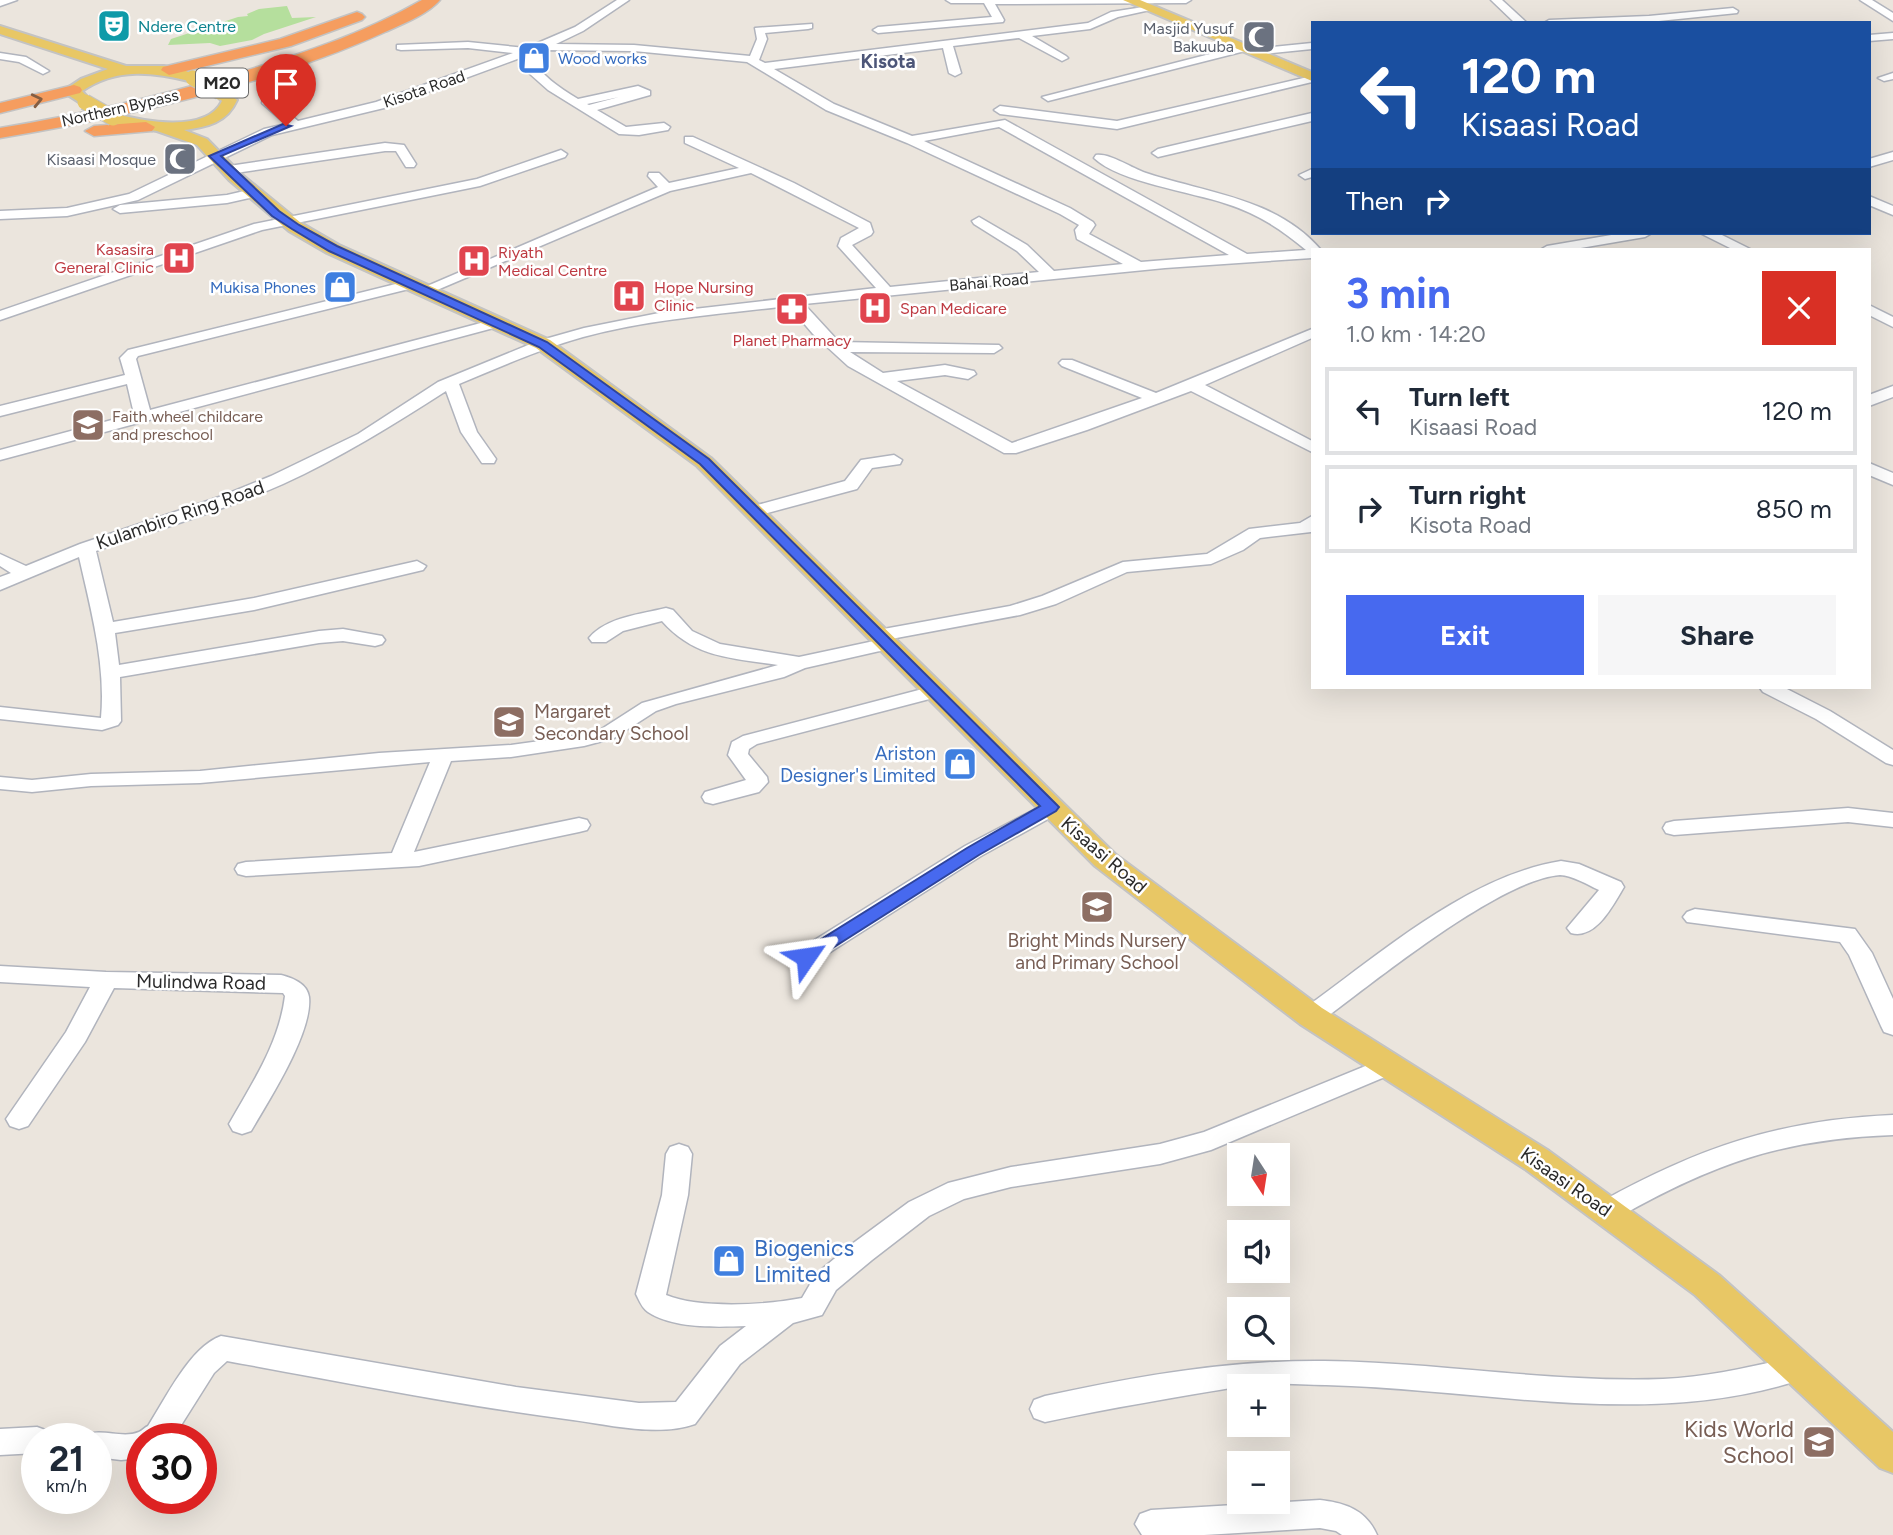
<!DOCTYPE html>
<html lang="en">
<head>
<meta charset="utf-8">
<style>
  :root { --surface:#fff; --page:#f6f6f7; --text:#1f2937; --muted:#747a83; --line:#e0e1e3; --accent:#4769ef }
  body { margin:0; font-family:Figtree,sans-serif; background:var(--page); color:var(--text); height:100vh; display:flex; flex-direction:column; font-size:26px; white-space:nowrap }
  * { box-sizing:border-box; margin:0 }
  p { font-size:23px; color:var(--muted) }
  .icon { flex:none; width:38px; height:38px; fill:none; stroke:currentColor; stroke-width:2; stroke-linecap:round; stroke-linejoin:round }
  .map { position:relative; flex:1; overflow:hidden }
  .panel { position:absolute; left:1311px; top:248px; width:560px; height:441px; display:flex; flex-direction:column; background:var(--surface); border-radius:0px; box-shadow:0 7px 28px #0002 }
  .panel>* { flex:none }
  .guide { position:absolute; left:1311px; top:21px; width:560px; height:214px; border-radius:0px; box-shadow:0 7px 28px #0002; background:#1a4fa0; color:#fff; overflow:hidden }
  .needle { width:46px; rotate:168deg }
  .buttons { position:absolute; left:1227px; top:1143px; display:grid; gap:14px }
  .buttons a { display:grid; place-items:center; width:63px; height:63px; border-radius:0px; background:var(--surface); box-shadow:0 7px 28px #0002; font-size:35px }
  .speed { position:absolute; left:21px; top:1423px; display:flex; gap:14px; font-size:35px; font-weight:700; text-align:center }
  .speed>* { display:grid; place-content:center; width:91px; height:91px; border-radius:50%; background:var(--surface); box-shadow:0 7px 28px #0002; line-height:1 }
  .speed small { font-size:18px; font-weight:400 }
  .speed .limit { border:10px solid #d22; background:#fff; color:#111 }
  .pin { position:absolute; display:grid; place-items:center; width:60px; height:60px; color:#fff; margin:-72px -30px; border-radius:50% 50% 50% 0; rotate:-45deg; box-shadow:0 0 7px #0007 }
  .pin .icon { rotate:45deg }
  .me { position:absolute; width:77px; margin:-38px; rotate:58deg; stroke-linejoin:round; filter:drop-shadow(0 0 5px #0008) }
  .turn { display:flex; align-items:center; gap:24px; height:147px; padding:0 35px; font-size:32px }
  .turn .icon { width:91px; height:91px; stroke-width:2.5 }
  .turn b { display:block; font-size:49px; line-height:60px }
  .then { display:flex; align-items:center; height:66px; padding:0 35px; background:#0003; gap:14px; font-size:26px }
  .round { display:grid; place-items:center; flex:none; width:74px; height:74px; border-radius:0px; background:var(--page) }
  .summary { display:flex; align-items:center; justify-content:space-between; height:119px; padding:0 35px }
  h1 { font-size:42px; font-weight:700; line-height:52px; color:var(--accent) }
  .primary-button { display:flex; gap:14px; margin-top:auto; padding:14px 35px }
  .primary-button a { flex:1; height:80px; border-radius:0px; background:var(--accent); color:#fff; font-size:28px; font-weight:700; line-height:80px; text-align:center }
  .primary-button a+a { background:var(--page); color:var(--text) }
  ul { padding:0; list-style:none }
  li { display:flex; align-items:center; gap:21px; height:88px; margin:0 14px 10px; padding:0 21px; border:4px solid var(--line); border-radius:0px }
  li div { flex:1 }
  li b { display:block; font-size:26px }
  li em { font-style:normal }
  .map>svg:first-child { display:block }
</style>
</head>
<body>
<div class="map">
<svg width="1893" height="1535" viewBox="0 0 1893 1535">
  <rect width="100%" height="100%" fill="#ebe5dd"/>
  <path fill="#b5df9d" d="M287,6L292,18L316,17L264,34L252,40L220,46L210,43L168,45L171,39L238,17L248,16L247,14L259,9Z"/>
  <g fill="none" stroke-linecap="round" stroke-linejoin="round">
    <defs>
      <g id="minor">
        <path d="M0,0H17L0,6Z"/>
        <path d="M617,0H629L583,31L556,44L634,45L750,56L757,39L755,28L812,24V28L808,29L765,33L767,39L759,60L765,63L1088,23L1111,12L1150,6V10L1118,17L1090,29L1032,36L1066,56L1068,58L1062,61L1019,38L953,46L961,73L955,76L949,73L943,48L774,69L834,104L912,136L1005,120L1247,254L1306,250C1281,229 1258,214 1227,204C1192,192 1119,182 1094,158L1096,155C1110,153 1131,168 1146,173C1206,193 1277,198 1321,250H1312V258L1165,268L804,304L839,342L999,345L1002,348L994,353L850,352L883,373L945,365L974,371L976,374L968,379L945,375L897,381L1012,443L1142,398L1062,366L1059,363L1062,360H1072L1156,393L1312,329V338L1205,385L1312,441V452L1191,391L1087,430L1016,453H1004L848,366L813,334L789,306C721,314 650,319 583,337C540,349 500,367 459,384L477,432L496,459L494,463H482L461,432L446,391C393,425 340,458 283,484C222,511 158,529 96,551L113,622L254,598L417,561L426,566L423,570L254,610L115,633L119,665L319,631L343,629L382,636L385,640L382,644L375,646L343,641L319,643L120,677L121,721L118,725L102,730L0,719V707L101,718C106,665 91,610 79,557L0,590V577L11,573L0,566V554L26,566L80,544L222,496L271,476L358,434L438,382L538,341L584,328L659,313L876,288L838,246L841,238L859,228L751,173L670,191L430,293L425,294L418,290L658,187L648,176L649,173H659L669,183L739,168L685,143V137H693L794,183L870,223L873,232L871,235L852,245L890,287L1039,272L1017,251L974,224L972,221L979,217L1027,245L1054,271L1123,264L1077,239L1075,230L1079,225L1060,214L907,143L826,110L747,62L634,51L541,50L529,55C542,76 558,87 578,99L638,86L650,91V95L597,110L626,127L664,123L670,127L668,130L639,135L619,134L548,90L530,74L520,58L384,108L272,135L138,200L67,216L0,219V211L67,208L129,194L264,129L286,124L262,103L265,93H273L274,102L298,121L376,102L513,53L468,48L401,50L397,49V45L468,42L526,48L575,27ZM619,97L589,105L587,104ZM999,127L1229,255L1141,262L1089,234L1095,225L1093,222L1070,208L924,141Z"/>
        <path d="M946,0H1191L1186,3L995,4L1004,20L1003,22L878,33L873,30L878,27L992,17L984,3H951Z"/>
        <path d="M1491,0H1502L1527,23H1515Z"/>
        <path d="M1860,0H1872L1893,13V21Z"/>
        <path d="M1733,8L1738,11L1737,13L1649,22L1544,23L1549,20L1649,16Z"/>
        <path d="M1893,33V39L1869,41V35Z"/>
        <path d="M1312,43V49L1254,55L1248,52L1254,49Z"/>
        <path d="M1245,45L1249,46V50L1048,101L1042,97Z"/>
        <path d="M0,53L26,57L49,71L43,74L19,62L0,59Z"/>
        <path d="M1893,73V79L1884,81L1878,78Z"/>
        <path d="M1312,76V82L1117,129L1000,114L994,110L1000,106L1117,121Z"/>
        <path d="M1312,113V121L1158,157L1152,153L1158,149Z"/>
        <path d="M385,143L404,145L416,164L414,167H406L396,151H385L229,174L223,170L229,166Z"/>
        <path d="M561,150L567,154L565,157L480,186L262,230L0,320V311L254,224L477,179Z"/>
        <path d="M1893,152V160L1869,167V159Z"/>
        <path d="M1312,169V177L1305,179L1299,175Z"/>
        <path d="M253,189L258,190V196L227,203L120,213L113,209L120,205L227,195Z"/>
        <path d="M1869,196L1893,206V215L1869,205Z"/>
        <path d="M1623,233H1652L1645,237L1569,250H1540L1547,246Z"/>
        <path d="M1700,233H1718L1752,250H1734Z"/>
        <path d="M412,280L419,284L417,287L138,356L136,359L150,410L496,319L503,323L501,326L0,460V450L134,414L127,384L0,416V406L125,375L120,358L128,350Z"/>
        <path d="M1869,305L1893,317V327L1869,315Z"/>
        <path d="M1893,386V397L1869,406V395Z"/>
        <path d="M894,455L902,460L900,464L872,468L857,489L756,516L747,511L750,507L845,481L861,460Z"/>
        <path d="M1869,463L1893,473V485L1869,475Z"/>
        <path d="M1312,516L1311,532L1260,538L1243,550L1211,564L1127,572L1056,604L1020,615L891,639L896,644L893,648L805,668L784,677L676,704L656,711L614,738L584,746L511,757L451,761L414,852L579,818L587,820L590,825L587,830L579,832L419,866L246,876L238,874L235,869L238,864L246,862L392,853L430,762L200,783L91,786L32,792L0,789V777L32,780L91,774L200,771L379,753L511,745L576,736L600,730L642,703L778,665C731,658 695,658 662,621L623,631L606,642H592L589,638C606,617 642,614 666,608L673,610L692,631L720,644L799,657L874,641L868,636L878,630L1010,606L1042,596L1123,562L1207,554L1249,529L1300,523Z"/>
        <path d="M934,686L941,688L944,692L941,696L757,744L749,749L748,754L767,777L768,782L759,792L713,804L705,802L702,797L705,792L746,780L728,755L732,742L743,736Z"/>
        <path d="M1760,688H1785L1830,711L1893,750V765L1886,763L1816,719L1763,692Z"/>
        <path d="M1051,801L1059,803L1062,808L1059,813L981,856L813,963L805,965L797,963L793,957L797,951L965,846Z"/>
        <path d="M1848,808L1893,813V827L1848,822L1674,835L1666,833L1663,828L1666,823L1674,821Z"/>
        <path d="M1561,861L1579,864L1621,882L1624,887C1613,905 1596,940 1571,933L1567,928L1599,890C1588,885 1572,875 1560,875C1498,880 1372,984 1320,1022L1311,1025L1302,1022L1299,1016L1302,1010C1378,956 1467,876 1561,861Z"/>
        <path d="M1695,909L1855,929L1872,953L1893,999V1035L1884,1032L1881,1026L1849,955L1840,942L1687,922L1683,917L1687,912Z"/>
        <path d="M0,966L106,972L281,975C292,978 307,983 309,997C313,1032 269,1100 251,1131L242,1134L233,1131L229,1124C252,1083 279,1044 285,996L283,993L114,988L85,1042L28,1126L19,1129L10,1126L6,1119L66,1032L90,987L0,982Z"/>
        <path d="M1390,1056L1399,1059L1403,1065L1399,1071L1211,1150L1160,1164L1011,1187L964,1199L929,1216L872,1260L836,1290L822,1315L793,1323L740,1364L695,1424C658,1437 611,1425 573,1420C457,1405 342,1382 227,1361L214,1373L173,1438H142V1458L121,1460L96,1457V1438H83L85,1435C103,1428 122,1439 139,1432C142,1431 145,1427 148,1426C166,1398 190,1347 221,1336L516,1387L639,1403L676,1402L720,1346L746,1326C717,1327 674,1329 648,1312C642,1308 639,1300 636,1294L662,1195L666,1154L670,1147L679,1144L688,1147L692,1154L688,1195L666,1295C699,1309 767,1305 802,1298L816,1274L852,1244L909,1202L948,1183L1011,1167L1160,1144L1204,1132Z"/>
        <path d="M1893,1115V1135C1782,1139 1712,1164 1617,1218L1607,1222L1597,1218L1593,1211L1597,1204C1697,1148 1778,1120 1893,1115Z"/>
        <path d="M1799,1356L1809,1359L1814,1368L1809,1377C1652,1431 1487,1389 1326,1385C1299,1385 1268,1381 1242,1386C1178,1397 1110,1408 1045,1422L1034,1418L1030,1409L1034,1400L1045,1396C1138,1376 1228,1360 1324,1361C1437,1362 1549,1383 1663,1379C1710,1377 1754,1366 1799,1356Z"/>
        <path d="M37,1427L48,1431L51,1438H37V1453L0,1455V1429Z"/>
        <path d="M1320,1500C1346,1503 1366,1510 1377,1535H1342L1336,1531L1320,1528L1204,1535H1142L1135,1524L1140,1514L1151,1510Z"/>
      </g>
      <g id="major">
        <path d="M1123,0H1140L1312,72V81Z"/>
        <path d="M0,26L126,66H164L184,70L200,78L193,82C154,72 117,67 82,91L92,102L85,106L68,95L69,87L81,79L108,69L0,34Z"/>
        <path d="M220,88L237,100C227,123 207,127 184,130L207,139L241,174L301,223L339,245L550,340L711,458L1115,854L1322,1008L1549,1151L1719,1275L1893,1432V1473L1880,1468L1695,1295L1525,1169L1300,1024L1095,866L697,466L536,348L327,253L289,231L229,180L197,145L157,131L119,125L105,118L113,113C141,121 206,134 222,101L213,92Z"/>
      </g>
      <g id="highway">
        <path d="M422,0H440C428,14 403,24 385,32C268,85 127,117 0,138V128C79,115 157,97 234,74C299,55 363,34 422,0Z"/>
        <path d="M357,12L362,14L365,17L362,20L291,46L169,75L161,70L163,67L280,39Z"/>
        <path d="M74,85L80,87L82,90L80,93L0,113V103Z"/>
        <path d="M146,122L155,127L152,131L94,136L85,131L94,126Z"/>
      </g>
    </defs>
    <use href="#minor" stroke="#b1b4bd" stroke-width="3"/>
    <use href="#major" stroke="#c3c3c3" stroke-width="4"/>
    <use href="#highway" stroke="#c3c3c3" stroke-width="3"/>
    <use href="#minor" fill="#fff" fill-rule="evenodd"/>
    <use href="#major" fill="#e8c765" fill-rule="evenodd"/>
    <use href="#highway" fill="#f59d5f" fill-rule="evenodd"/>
    <defs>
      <g id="major-bridge">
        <path d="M193,78L220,92"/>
        <path d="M85,102L113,118"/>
      </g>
    </defs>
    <use href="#major-bridge" stroke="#c3c3c3" stroke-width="17" stroke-linecap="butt"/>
    <use href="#major-bridge" stroke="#e8c765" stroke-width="15"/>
  </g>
  <defs><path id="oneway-chevron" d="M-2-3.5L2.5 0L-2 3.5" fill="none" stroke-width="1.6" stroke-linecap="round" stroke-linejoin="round" transform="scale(1.75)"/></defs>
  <use stroke="#855e42" href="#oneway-chevron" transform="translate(37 100) rotate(-13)"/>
  <path fill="#4769ef" stroke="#2e449b" stroke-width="2" d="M283,124L291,126L221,156L279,211L299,225L337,246L547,342L709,459L1056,804L1059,807L1056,811L979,855L812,961H799L797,957L799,953L967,848L1040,806L700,464L539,347L329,251L292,229L272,216L209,156Z"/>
  <defs>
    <symbol id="theatre-square" viewBox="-11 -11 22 22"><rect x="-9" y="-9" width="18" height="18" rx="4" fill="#0f9aa8" stroke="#fff"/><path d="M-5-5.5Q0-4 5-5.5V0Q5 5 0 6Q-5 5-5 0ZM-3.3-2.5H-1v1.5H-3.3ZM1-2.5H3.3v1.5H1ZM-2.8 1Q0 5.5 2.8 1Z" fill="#fff"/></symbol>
    <symbol id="mosque-square" viewBox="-11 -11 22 22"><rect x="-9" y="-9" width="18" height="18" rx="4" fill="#6b7280" stroke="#fff"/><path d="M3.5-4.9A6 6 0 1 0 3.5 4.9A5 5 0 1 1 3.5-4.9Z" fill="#fff"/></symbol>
    <symbol id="shop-square" viewBox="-11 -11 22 22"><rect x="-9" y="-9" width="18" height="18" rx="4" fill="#3f7fe0" stroke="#fff"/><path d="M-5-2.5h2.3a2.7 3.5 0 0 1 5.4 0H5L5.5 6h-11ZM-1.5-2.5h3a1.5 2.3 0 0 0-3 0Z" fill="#fff"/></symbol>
    <symbol id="hospital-square" viewBox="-11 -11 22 22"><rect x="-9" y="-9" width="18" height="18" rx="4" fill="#e0444e" stroke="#fff"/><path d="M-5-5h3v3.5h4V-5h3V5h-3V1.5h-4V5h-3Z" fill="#fff"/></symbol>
    <symbol id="pharmacy-square" viewBox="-11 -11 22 22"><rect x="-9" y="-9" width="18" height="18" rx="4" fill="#e0444e" stroke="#fff"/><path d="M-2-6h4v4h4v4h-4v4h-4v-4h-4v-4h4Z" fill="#fff"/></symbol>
    <symbol id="school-square" viewBox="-11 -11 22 22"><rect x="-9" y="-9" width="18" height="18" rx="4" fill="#8d6e63" stroke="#fff"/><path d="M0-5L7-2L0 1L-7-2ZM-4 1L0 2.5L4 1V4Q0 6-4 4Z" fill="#fff"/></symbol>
  </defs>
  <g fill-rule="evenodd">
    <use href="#theatre-square" x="95" y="7" width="38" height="38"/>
    <use href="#mosque-square" x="1240" y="18" width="38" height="38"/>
    <use href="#shop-square" x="515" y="39" width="38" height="38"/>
    <use href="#mosque-square" x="161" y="140" width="38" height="38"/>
    <use href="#hospital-square" x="160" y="239" width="38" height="38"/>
    <use href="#hospital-square" x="455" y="242" width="38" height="38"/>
    <use href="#shop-square" x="321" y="268" width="38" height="38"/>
    <use href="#hospital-square" x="610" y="277" width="38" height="38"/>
    <use href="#hospital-square" x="856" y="289" width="38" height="38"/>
    <use href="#pharmacy-square" x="773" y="290" width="38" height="38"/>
    <use href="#school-square" x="69" y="406" width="38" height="38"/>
    <use href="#school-square" x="490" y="703" width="38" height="38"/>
    <use href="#shop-square" x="941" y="745" width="38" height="38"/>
    <use href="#school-square" x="1078" y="888" width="38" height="38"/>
    <use href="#shop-square" x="710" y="1242" width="38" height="38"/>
    <use href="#school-square" x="1800" y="1423" width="38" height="38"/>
  </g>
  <g text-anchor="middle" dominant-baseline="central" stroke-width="5" stroke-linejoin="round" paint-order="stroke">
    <g font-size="16" fill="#0d838f" stroke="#fff" text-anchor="start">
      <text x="138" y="26">Ndere Centre</text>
    </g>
    <g font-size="16" fill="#5b616d" stroke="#fff" text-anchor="end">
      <text x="1234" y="28">Masjid Yusuf<tspan x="1234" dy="18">Bakuuba</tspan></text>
      <text x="156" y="159">Kisaasi Mosque</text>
    </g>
    <g font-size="16" fill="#366cbe" stroke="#fff" text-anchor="start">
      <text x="558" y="58">Wood works</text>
      <text x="316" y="287" text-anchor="end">Mukisa Phones</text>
    </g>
    <g font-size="16" fill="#2a2a2a" stroke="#fff">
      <text transform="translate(424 89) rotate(-19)">Kisota Road</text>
      <text transform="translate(120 108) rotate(-13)">Northern Bypass</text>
      <text transform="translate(989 282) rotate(-5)">Bahai Road</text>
    </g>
    <g font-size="16" fill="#be3a42" stroke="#fff" text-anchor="start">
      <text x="154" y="249" text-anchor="end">Kasasira<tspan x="154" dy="18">General Clinic</tspan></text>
      <text x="498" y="252">Riyath<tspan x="498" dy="18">Medical Centre</tspan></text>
      <text x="654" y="287">Hope Nursing<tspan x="654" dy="18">Clinic</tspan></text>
      <text x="900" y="308">Span Medicare</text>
      <text x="792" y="340" text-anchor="middle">Planet Pharmacy</text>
    </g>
    <g font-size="16" fill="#785e54" stroke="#fff" text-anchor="start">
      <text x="112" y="416">Faith wheel childcare<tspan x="112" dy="18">and preschool</tspan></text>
    </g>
    <rect fill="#fff" stroke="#6a6a6a" stroke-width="2" x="196" y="68.5" width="52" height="29" rx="5"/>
    <g font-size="18" font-weight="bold" fill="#2a2a2a">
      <text x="222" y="83">M20</text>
    </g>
    <g font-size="19" font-weight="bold" fill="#4d5678" stroke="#fff">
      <text x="888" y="61">Kisota</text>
    </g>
    <g font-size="19" fill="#2a2a2a" stroke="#fff">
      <text transform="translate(180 515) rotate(-19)">Kulambiro Ring Road</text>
      <text transform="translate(1104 855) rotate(41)">Kisaasi Road</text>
      <text transform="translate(201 982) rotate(1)">Mulindwa Road</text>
      <text transform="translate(1566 1182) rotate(35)">Kisaasi Road</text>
    </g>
    <g font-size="19" fill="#785e54" stroke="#fff" text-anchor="start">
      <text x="534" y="711">Margaret<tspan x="534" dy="22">Secondary School</tspan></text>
      <text x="1097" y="940" text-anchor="middle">Bright Minds Nursery<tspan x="1097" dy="22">and Primary School</tspan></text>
    </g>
    <g font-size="19" fill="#366cbe" stroke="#fff" text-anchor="end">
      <text x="936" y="753">Ariston<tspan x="936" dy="22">Designer's Limited</tspan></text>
    </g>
    <g font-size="23" fill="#366cbe" stroke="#fff" text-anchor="start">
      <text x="754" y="1248">Biogenics<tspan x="754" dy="26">Limited</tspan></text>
    </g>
    <g font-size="23" fill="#785e54" stroke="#fff" text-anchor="end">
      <text x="1794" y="1429">Kids World<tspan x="1794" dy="26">School</tspan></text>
    </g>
  </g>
</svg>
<div class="buttons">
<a><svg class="needle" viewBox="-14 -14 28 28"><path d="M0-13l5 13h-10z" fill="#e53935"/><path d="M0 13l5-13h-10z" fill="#747a83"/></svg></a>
<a><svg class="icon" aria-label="sound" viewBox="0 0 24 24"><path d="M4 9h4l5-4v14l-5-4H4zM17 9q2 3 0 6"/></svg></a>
<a><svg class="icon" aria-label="search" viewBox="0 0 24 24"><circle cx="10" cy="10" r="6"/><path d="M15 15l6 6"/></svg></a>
<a>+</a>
<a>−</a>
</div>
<div class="speed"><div>21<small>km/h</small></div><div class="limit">30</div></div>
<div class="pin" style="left:286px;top:126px;background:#d93025"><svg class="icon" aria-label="arrive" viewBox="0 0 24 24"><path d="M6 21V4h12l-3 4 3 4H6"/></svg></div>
<svg class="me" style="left:806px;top:957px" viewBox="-20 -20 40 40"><path d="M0-17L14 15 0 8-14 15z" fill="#4769ef" stroke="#fff" stroke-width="4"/></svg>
<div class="guide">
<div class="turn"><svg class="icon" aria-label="left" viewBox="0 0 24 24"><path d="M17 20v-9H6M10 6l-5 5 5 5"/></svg><div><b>120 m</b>Kisaasi Road</div></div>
<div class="then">Then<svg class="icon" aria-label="right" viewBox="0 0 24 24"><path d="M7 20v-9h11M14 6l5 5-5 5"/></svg></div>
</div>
<section class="panel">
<div class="summary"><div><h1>3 min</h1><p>1.0 km · 14:20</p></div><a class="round" style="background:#d93025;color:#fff"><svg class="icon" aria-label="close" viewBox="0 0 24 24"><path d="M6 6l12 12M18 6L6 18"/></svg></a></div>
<ul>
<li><svg class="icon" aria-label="left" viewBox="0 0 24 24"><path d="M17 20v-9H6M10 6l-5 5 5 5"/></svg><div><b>Turn left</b><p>Kisaasi Road</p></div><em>120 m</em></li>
<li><svg class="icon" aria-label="right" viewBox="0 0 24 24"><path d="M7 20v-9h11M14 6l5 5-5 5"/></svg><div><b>Turn right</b><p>Kisota Road</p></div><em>850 m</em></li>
</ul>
<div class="primary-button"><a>Exit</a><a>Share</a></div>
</section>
</div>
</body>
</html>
